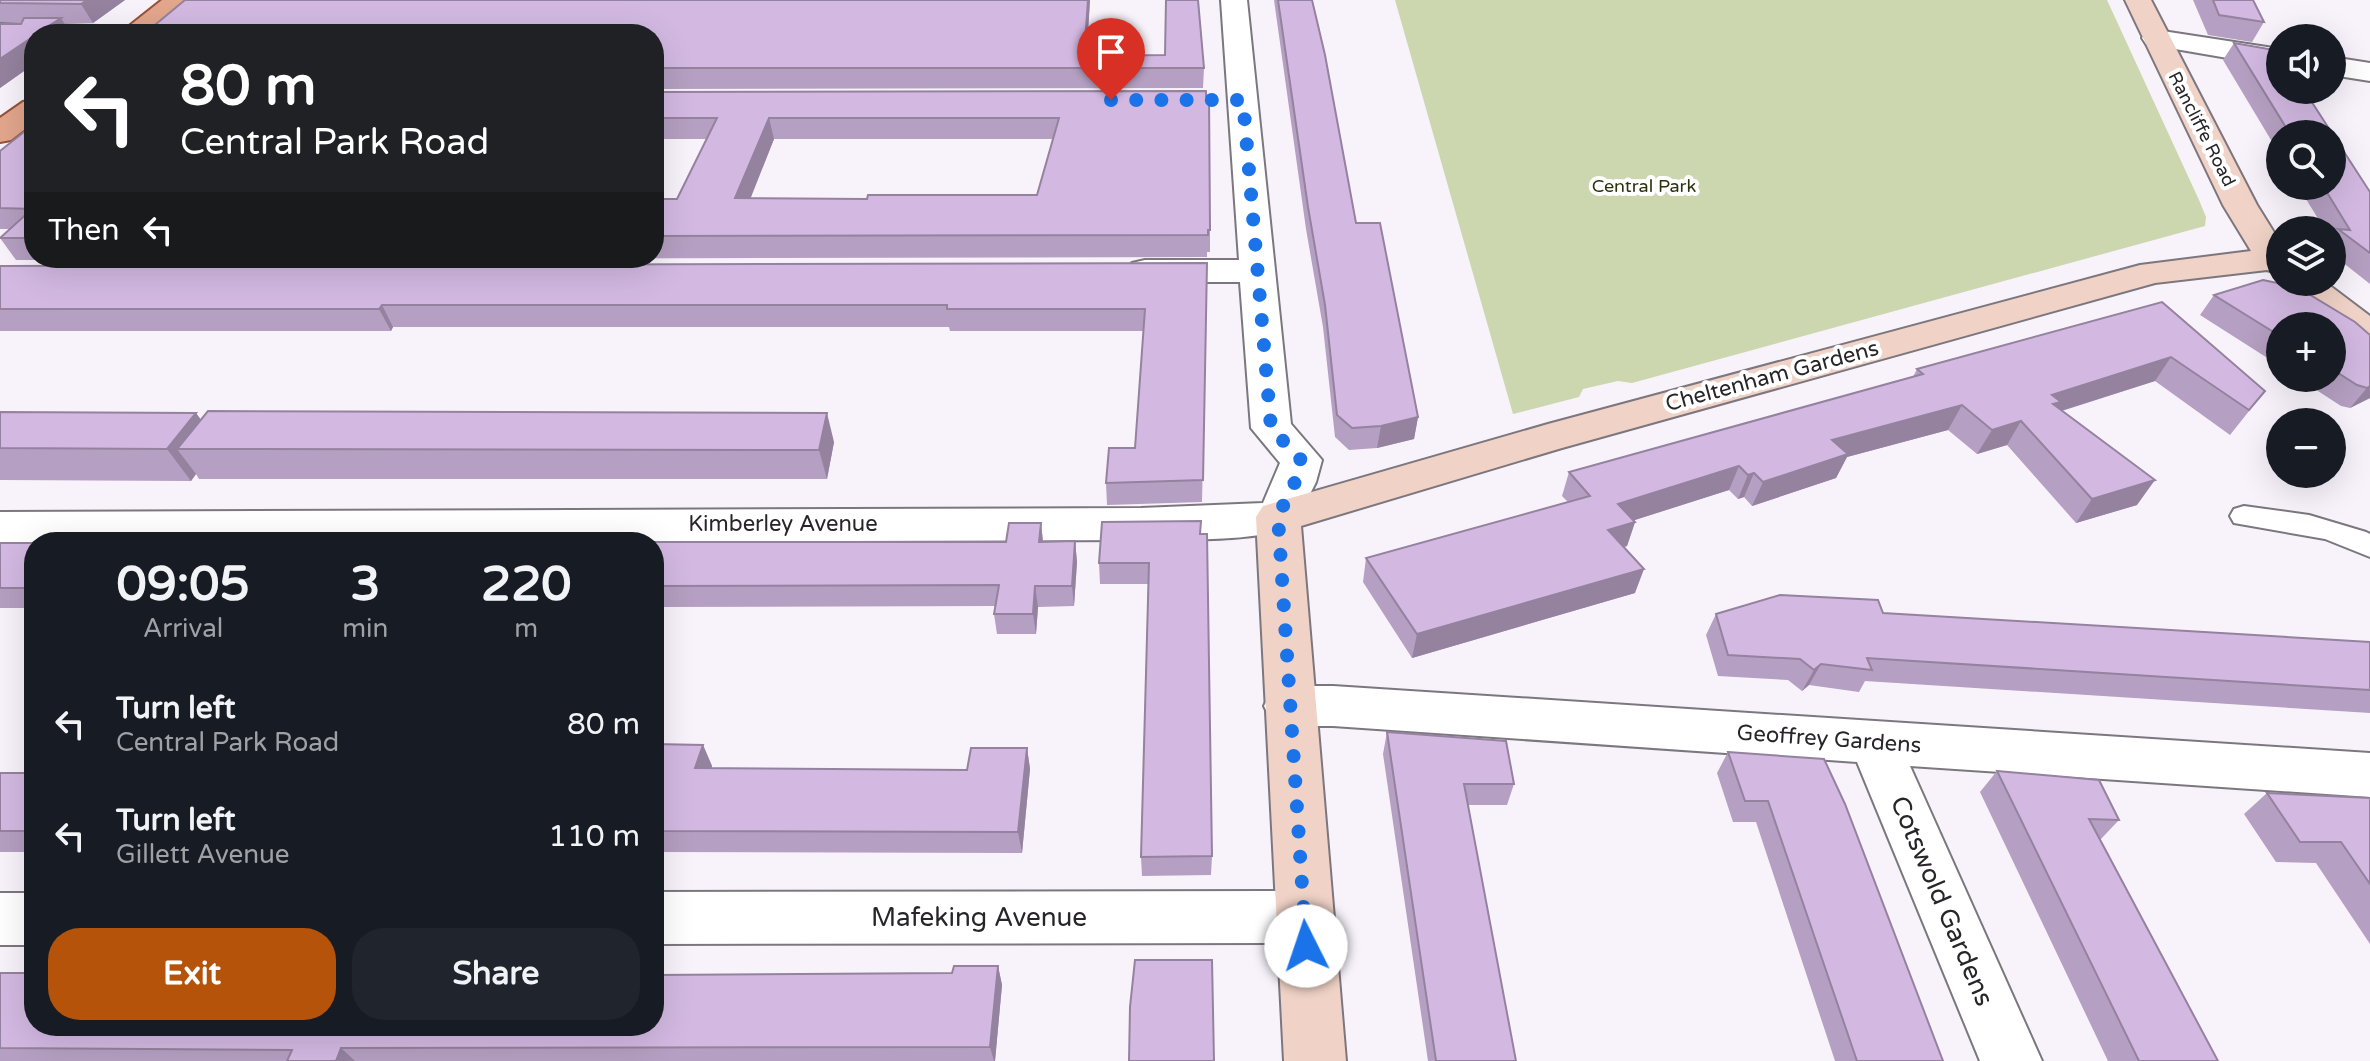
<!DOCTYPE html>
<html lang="en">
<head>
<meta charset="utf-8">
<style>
  :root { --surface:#171b24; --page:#20242c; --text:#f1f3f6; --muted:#9ea1a6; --accent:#b45309 }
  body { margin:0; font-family:"Varela Round",sans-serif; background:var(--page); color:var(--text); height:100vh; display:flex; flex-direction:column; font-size:30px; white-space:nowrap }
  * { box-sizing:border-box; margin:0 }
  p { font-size:26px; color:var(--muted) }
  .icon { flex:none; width:44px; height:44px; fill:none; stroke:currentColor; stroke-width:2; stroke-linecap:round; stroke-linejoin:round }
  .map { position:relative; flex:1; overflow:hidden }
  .sheet { position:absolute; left:24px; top:532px; width:640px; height:504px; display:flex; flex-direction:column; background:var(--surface); border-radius:32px; box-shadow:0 8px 32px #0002 }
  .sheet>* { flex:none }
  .top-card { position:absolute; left:24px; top:24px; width:640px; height:244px; border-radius:32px; box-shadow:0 8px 32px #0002; background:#202124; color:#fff; overflow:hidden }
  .controls { position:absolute; left:2266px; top:24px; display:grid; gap:16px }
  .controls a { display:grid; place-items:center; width:80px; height:80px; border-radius:50%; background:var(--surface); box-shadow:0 8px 32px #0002; font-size:40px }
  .pin { position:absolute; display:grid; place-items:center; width:68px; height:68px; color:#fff; margin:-82px -34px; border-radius:50% 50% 50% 0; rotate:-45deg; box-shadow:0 0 8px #0007 }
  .pin .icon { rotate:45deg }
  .me { position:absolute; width:88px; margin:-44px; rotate:356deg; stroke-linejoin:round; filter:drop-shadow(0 0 6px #0008) }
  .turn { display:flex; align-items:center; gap:28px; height:168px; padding:0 24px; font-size:36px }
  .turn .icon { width:104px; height:104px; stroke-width:2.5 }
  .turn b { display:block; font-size:56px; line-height:68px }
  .then { display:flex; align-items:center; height:76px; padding:0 24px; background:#0003; gap:16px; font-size:30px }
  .eta { display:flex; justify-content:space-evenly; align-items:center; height:136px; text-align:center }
  .eta b { font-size:48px; font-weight:700; line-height:56px }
  .primary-button { display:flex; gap:16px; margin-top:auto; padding:16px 24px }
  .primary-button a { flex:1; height:92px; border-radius:32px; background:var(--accent); color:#fff; font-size:32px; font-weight:700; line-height:92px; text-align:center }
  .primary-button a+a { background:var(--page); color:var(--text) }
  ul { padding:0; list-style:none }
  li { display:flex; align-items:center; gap:24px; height:112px; padding:0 24px }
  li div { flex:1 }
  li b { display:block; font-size:30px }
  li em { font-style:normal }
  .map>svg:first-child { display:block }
</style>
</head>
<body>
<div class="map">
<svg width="2370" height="1061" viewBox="0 0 2370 1061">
  <rect width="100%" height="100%" fill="#f8f3fb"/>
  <path fill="#ccd6af" d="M1395,0H2107L2199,200L2206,217L2205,226L1632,383L1618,381L1583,389L1579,397L1513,414Z"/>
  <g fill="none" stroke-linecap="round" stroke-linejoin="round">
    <defs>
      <path id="lane" d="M2244,506L2309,515L2366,532L2370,534V557L2325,539L2234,523L2230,516L2234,509Z"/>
      <g id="street">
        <path d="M1221,0H1247L1291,424L1322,460L1316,482L1293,528C1245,542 1191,539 1141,540L0,544V512L1141,508L1263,503L1280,463L1251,428L1240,282H1145L1132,279L1127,271L1132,263L1145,260H1239Z"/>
        <path d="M0,24L99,26L109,28L113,34H34V41L0,40Z"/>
        <path d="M2156,30L2280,49V67L2146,44L2142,38L2146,32Z"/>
        <path d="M2332,57L2370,63V81L2332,75Z"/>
        <path d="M1289,686H1333L2370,753V797L1910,766L2042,1061H1980L1857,762L1333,726H1289L1271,720L1264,706L1271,692Z"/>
        <path d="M1304,891L1324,899L1332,917L1324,935L1304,943L654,944V892Z"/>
        <rect x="0" y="893" width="34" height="52"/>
      </g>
      <g id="secondary">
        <path d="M2125,0H2151L2257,205L2280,242V274L2267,270L2155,283L1562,448L1301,526L1346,1061H1284L1256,517L1263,506L1548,424L2140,265L2251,251L2223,205Z"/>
        <path d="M2284,282H2325L2370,316V346L2357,342L2289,290Z"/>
      </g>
      <g id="primary">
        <path d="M162,0H192L151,34H119Z"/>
        <path d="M34,99V122L11,140L0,142V118L23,102Z"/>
      </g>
    </defs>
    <use href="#lane" stroke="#7c777e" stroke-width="4"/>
    <use href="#street" stroke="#7c777e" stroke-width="4"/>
    <use href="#secondary" stroke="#7c777e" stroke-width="4"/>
    <use href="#primary" stroke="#945238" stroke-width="4"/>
    <use href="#lane" fill="#fff" fill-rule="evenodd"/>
    <use href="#street" fill="#fff" fill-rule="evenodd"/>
    <use href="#secondary" fill="#f0d2c6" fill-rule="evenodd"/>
    <use href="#primary" fill="#e2a68c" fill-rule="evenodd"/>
  </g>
  <g fill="#b59fc2" fill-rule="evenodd">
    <path d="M0,0H125L93,23H64L71,34L34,64L0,88V24H21L22,22H0Z"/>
    <path d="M1090,0L1086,56L1204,68L1203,88L654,89V34Z"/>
    <path d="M1274,0H1312L1356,223L1418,417L1414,439L1377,448L1349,450L1335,437L1323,327L1306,229Z"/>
    <path d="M2193,0H2253L2264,22L2252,42L2208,35Z"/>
    <path d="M2234,43L2280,51V90H2304L2370,192V284L2332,254V230H2325L2298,186H2332V134H2280V155L2223,60Z"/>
    <path d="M1206,91L1210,230V252H1207V257L16,260L0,238L10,229H0V151L34,124V258H654V199H677L707,139H654V92ZM774,139H1053L1037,195L867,199L750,198Z"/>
    <path d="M1207,263L1202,502L1107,505L1106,483L1135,448L1144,331H950L949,327H393L391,331H0V266Z"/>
    <path d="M2214,295L2370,335V398L2350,408L2341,406L2298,378H2332V326H2280V366L2200,315Z"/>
    <path d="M2162,302L2265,391L2230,435L2155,381L2062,411L2137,505L2076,523L2007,445L1977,454L1948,430L1847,457L1836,478L1752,506L1744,497L1738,499L1729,490L1634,520L1635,522L1627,546L1624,547L1635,593L1412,658L1363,582L1366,558L1568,502L1562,496L1569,472L1913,377L1917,369Z"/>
    <path d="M0,412L196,413L201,420L834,442L827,479H199L196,474L191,481L0,480Z"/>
    <path d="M1041,523L1043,542L1075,541L1077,562L1074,606L1038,607L1036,634H997L994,614L995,606L654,607V542H1006Z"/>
    <path d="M1201,534L1212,856L1211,875L1142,876L1141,857L1148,584H1100L1099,563Z"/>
    <rect x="0" y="543" width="34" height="65"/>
    <path d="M1883,613L2370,642V713L1865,681L1859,692L1809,685L1802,691L1788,680L1718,676L1706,635L1716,614Z"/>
    <path d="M1387,732L1514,784L1507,805H1468L1516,1061H1428L1383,754Z"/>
    <path d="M654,744L703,745L712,766V768L967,770L1027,748L1030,769L1022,853L654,852Z"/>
    <path d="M1728,752L1824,759L1943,1061H1835L1756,822H1733L1717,773Z"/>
    <path d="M34,762V852H0V773H26Z"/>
    <path d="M1997,771L2119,820L2100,840L2218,1061H2108L1980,792Z"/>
    <path d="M2267,793L2370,798V944L2316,863L2276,862L2244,814Z"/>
    <path d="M998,966L1002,985L995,1061H0V973L34,1026L952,973Z"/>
  </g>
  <g fill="#94829e">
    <path d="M87,0H125L93,23L81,4Z"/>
    <path d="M1088,0H1090L1086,68L1084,56Z"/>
    <path d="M61,18L71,34H36Z"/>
    <path d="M34,36V64L0,88V59Z"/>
    <path d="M769,118L774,139L742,220L735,198Z"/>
    <path d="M382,305L393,327L391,331L379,309Z"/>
    <path d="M2171,357L2155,381L2054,413L2052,395Z"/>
    <path d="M2370,386V398L2350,408L2367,388Z"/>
    <path d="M1962,405L1948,430L1847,457L1836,478L1752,506L1763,482L1832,440Z"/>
    <path d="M196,413L219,445L177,449L196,474L191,481L167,449Z"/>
    <path d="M827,413L834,442L827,479L819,450Z"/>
    <path d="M1418,417L1414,439L1377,448L1381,426Z"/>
    <path d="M2021,421L2007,445L1977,454L1992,430Z"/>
    <path d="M1739,466L1729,490L1610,528L1618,504Z"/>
    <path d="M1754,473L1744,497L1738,499L1748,475Z"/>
    <path d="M2155,480L2137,505L2076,523L2092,499Z"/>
    <path d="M1635,522L1627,546L1600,554L1608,530Z"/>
    <path d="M1041,523L1043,543L1039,542Z"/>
    <path d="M1075,541L1077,562L1074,606L1072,586Z"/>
    <path d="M1644,569L1635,593L1412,658L1417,634Z"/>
    <path d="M1035,586L1038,607L1036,634L1033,614Z"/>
    <path d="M1821,664L1809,685L1802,691L1814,670Z"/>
    <path d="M703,745L712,766L705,789L695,768Z"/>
    <path d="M1027,748L1030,769L1022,853L1018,832Z"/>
    <path d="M998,966L1002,985L995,1061H994L990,1047Z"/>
    <path d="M341,1048L355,1061H336Z"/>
  </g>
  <g fill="#d3b9e2" stroke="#94829e" stroke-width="2" fill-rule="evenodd">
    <path d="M0,0H87L81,4L0,3Z"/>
    <path d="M185,0H1088L1084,56L1165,55L1166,0H1198L1204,68H654V34H144Z"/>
    <path d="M1278,0H1312L1325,55L1356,223H1380L1418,417L1381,426L1352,428L1337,415L1325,305L1308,207Z"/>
    <path d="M2213,0H2253L2264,22L2219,15Z"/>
    <path d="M24,18H61L36,34H34V36L0,59V24H21Z"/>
    <path d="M2234,43L2280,51V90H2304L2370,192V253L2338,229L2350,230L2323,186H2332V134H2290Z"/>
    <path d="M1206,91V96L1209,95L1210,230H1208V235L654,236V199H677L717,118H654V92ZM769,118H1059L1037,195H868L867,199L735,198Z"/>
    <path d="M34,124V238H0L32,209L0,208V151Z"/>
    <path d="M1207,263L1203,480L1106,483L1109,448H1135L1145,309H947V305H382L379,309H0V266Z"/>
    <path d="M2263,280L2297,287L2355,322L2370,335V386L2367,388L2357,385L2332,369V326H2280V336L2214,295Z"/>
    <path d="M2162,302L2265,391L2249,410L2171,357L2052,395L2061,402L2053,404L2155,480L2092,499L2021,421L1992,430L1962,405L1832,440L1848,454L1763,482L1754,473L1748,475L1739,466L1618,504L1635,522L1608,530L1644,569L1417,634L1366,558L1590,496L1569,472L1923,374L1917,369Z"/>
    <path d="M208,411L827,413L819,450L177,449Z"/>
    <path d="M0,412L196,413L167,449L0,448Z"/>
    <path d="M1201,521L1200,534H1207L1212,856L1141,857L1149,563H1099L1102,522Z"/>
    <path d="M1009,523H1041L1039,542L1075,541L1072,586H1035L1033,614H994L999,585L654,586V542H586H1006Z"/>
    <rect x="0" y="543" width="34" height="45"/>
    <path d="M1780,595L1878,600L1883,613L2370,642V690L1867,658L1872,670L1821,664L1814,670L1800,659L1728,655L1716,614Z"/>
    <path d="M1387,732L1506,741L1514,784H1464L1516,1061H1436Z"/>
    <path d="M654,744L703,745L695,768L967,770L971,748H1027L1018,832L654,831Z"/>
    <path d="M1728,752L1824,759L1845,804L1943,1061H1857L1768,801H1745Z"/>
    <path d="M34,762V831H0V773H26Z"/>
    <path d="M1997,771L2099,780L2119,820L2089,819L2218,1061H2139Z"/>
    <path d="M2267,793L2370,798V884L2341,842H2300Z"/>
    <path d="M1135,960H1212L1214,1061H1129L1130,1007Z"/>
    <path d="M954,966H998L990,1047L341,1048L336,1061H287L292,1050L0,1048V973H34V1026H654V975L952,973Z"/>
  </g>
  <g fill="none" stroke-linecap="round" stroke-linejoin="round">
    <path stroke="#1a73e8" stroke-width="14" stroke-dasharray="0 25.2" d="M1111,100H1243L1271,428L1301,460C1299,481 1286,497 1278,517L1306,946"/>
  </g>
  <g text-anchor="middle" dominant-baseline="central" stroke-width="8" stroke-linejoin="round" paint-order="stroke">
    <g font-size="18" fill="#272528" stroke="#fff">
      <text transform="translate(2202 129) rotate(63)">Rancliffe Road</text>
    </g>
    <g font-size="18" fill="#2c320e" stroke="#fff">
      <text x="1644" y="186">Central Park</text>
    </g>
    <g font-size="22" fill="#272528" stroke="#fff">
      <text transform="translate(1772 376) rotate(-15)">Cheltenham Gardens</text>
      <text x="783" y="524">Kimberley Avenue</text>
      <text transform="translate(1829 739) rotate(4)">Geoffrey Gardens</text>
    </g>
    <g font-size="26" fill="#272528" stroke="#fff">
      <text transform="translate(1942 901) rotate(67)">Cotswold Gardens</text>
      <text x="979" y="917">Mafeking Avenue</text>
    </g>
  </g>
</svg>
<div class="controls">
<a><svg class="icon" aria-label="sound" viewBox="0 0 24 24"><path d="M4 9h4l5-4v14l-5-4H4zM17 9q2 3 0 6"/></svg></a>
<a><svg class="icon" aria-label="search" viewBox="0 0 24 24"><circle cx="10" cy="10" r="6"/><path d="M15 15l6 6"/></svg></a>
<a><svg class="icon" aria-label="layers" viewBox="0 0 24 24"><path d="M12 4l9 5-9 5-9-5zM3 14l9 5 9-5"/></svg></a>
<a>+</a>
<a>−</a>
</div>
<div class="pin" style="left:1111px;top:100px;background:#d93025"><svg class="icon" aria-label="arrive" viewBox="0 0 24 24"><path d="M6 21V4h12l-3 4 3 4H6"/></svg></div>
<svg class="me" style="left:1306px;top:946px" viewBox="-20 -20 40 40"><circle r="19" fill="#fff"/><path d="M0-13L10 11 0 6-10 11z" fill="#1a73e8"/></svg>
<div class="top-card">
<div class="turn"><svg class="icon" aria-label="left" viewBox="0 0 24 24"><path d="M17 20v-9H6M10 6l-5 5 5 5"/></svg><div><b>80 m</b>Central Park Road</div></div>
<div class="then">Then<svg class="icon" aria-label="left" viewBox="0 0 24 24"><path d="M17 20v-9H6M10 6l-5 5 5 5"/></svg></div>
</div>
<section class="sheet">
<div class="eta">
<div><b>09:05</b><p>Arrival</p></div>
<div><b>3</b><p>min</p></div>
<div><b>220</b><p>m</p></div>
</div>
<ul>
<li><svg class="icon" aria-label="left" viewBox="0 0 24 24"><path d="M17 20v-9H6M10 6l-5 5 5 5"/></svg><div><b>Turn left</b><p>Central Park Road</p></div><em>80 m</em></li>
<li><svg class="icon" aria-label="left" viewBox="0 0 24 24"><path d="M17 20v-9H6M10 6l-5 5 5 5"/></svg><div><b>Turn left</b><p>Gillett Avenue</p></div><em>110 m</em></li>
</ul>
<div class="primary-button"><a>Exit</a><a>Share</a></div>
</section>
</div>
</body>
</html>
